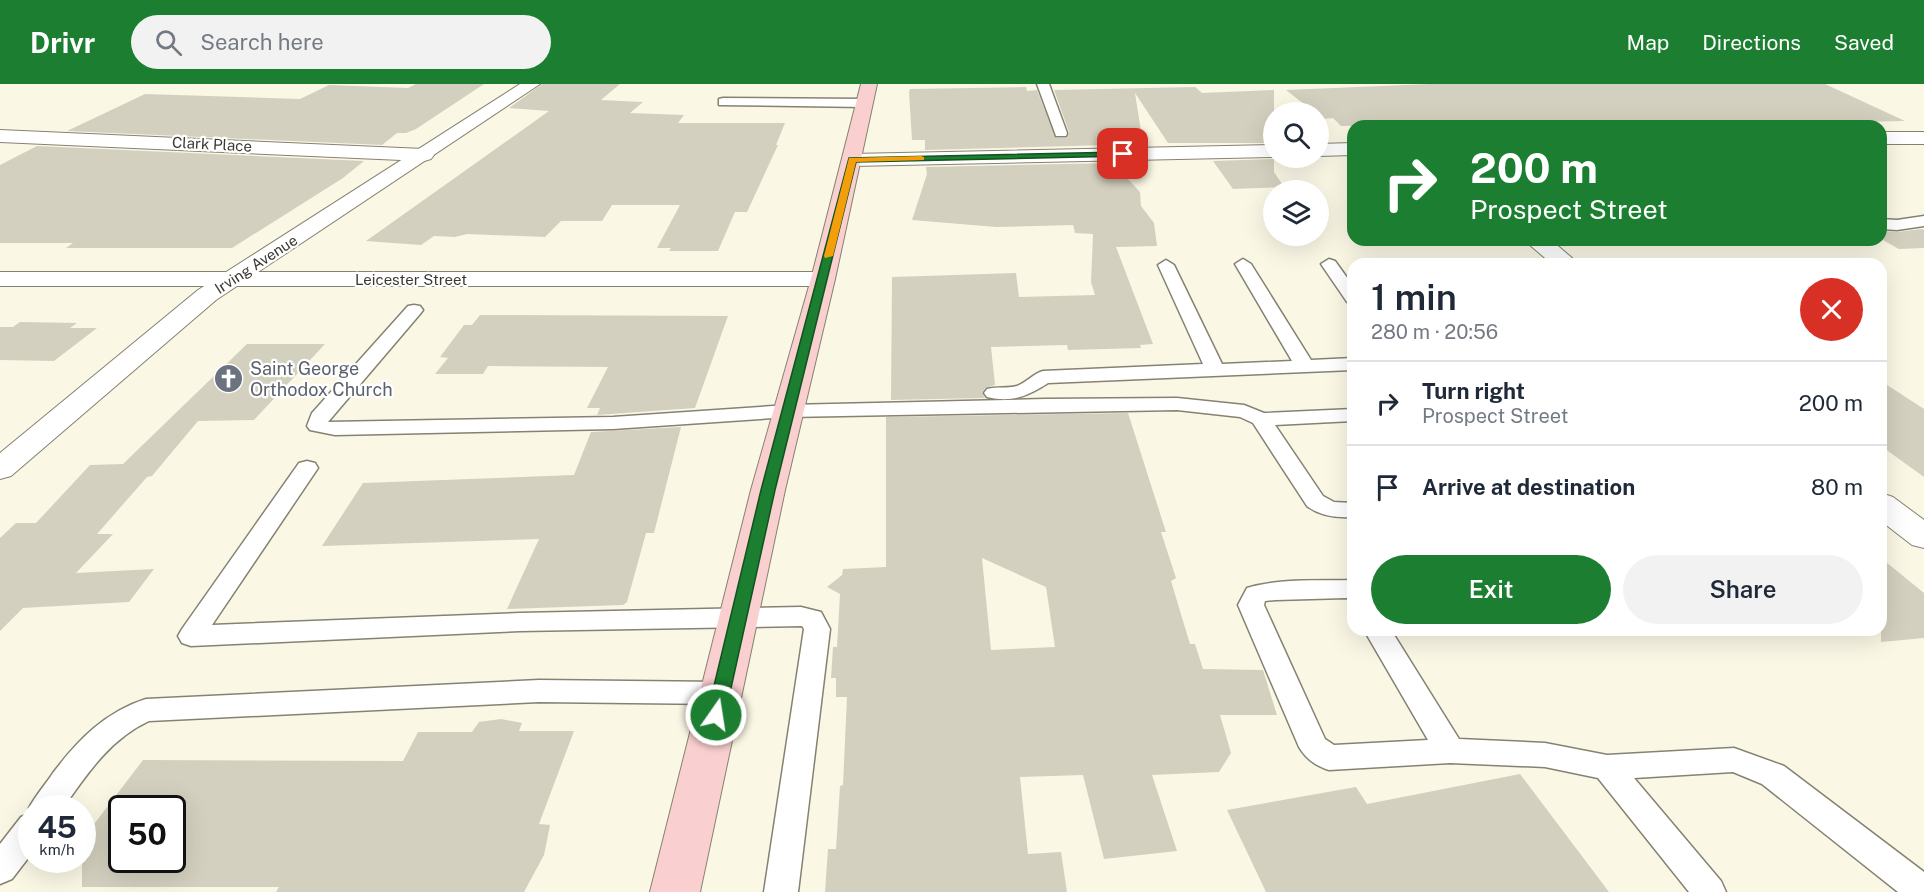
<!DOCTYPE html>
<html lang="en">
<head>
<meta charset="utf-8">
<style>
  :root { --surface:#fff; --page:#f2f2f3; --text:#1f2937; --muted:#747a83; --line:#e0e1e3; --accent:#1b7e30 }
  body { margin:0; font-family:"Public Sans",sans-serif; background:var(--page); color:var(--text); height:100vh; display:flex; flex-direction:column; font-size:22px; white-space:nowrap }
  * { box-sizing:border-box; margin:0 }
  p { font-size:20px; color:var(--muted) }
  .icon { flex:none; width:33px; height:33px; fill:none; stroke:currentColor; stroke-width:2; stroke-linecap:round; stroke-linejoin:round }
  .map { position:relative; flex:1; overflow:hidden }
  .panel { position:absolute; left:1347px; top:174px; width:540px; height:378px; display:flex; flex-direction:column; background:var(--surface); border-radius:18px; box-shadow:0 6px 24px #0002 }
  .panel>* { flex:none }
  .banner { position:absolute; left:1347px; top:36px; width:540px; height:126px; border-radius:18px; box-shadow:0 6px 24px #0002; background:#1b7e30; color:#fff; overflow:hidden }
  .controls { position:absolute; left:1263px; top:18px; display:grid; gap:12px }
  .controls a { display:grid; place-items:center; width:66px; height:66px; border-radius:50%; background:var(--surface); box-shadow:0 6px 24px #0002; font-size:30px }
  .speed { position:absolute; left:18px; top:711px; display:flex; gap:12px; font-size:30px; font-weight:700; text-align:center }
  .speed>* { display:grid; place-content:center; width:78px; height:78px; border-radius:50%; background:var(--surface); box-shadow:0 6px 24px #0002; line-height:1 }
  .speed small { font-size:15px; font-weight:400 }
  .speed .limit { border:3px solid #111; border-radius:9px; background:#fff; color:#111 }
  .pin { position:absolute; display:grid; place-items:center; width:51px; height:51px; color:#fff; margin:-26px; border-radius:12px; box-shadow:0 3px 9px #0006 }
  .me { position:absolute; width:66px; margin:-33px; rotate:13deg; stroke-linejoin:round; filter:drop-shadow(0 0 4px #0008) }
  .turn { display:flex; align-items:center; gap:21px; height:126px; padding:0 24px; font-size:27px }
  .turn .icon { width:78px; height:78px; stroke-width:2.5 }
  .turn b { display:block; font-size:42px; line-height:51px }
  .round { display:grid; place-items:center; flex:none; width:63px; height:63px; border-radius:32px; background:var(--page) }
  .overview { display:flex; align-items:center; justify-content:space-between; height:102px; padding:0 24px }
  h1 { font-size:36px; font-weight:600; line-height:45px }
  .cta { display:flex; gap:12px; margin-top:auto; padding:12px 24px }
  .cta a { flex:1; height:69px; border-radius:36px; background:var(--accent); color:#fff; font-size:24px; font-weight:600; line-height:69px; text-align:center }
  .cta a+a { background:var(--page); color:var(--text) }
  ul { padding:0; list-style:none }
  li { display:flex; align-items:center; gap:18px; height:84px; padding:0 24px; border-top:2px solid var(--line) }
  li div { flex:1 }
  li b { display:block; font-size:22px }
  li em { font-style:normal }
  header { display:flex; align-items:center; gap:36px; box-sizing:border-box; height:84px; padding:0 30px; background:var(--accent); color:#fff }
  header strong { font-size:28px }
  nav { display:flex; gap:33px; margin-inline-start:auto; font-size:21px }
  .search { width:420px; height:54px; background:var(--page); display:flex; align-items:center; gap:15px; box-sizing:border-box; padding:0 21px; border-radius:33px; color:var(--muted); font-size:22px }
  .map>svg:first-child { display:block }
</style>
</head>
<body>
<header>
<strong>Drivr</strong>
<div class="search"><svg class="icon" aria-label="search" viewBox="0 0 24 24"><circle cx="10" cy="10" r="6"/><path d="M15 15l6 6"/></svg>Search here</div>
<nav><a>Map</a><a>Directions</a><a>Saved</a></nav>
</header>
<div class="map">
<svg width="1924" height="808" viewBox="0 0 1924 808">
  <rect width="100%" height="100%" fill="#fbf7e5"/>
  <g fill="#d4d0bf" fill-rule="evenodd">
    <path d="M416,0H484L416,45L406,49H397L382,61L67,47L145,10L300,15L329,1L408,4Z"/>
    <path d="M542,0H620L601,16L643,18L630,29L684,31L678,39H785L776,61H778L747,128H735L718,167H669L671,164H657L680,121H612L602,137H561L545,153L467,150L455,153L434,152L421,161L366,157L549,27L509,24Z"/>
    <path d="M1429,0H1825L1905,37L1752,40L1756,42H1673L1669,40L1341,42L1333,34L1322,35L1318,28H1314L1286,6Z"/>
    <path d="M1026,3L1027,7L1037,6L1056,54H1067L1069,48L1054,6L1195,3L1202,9L1274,6V59H1168L1135,9L1143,60L925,66V56H912L909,8L910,5Z"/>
    <path d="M37,62L364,77L343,94L232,164H66L73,159H0V81Z"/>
    <path d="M1274,75V88L1284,103L1233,105L1213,77Z"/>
    <path d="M1113,79L1140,108L1141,122L1154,139L1157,162L1116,163L1153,260L1140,261L1141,264L1068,266L1067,261L991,263L995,301L985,304L982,309L985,314L891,316L892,193L1016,189L1019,213L1095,211L1091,198L1093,150L1075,149L1073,141L996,143L912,136L927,90L926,83Z"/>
    <path d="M1922,145L1924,146V164L1899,165L1881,155V147L1897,148Z"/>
    <path d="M480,231L728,232L695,324L597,331L600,324H587L608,283L488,282L483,290H435L448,274L440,273L464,241H472Z"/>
    <path d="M20,238L77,239L70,244H97L54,277L0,276V243H13Z"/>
    <path d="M247,260H325L254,336L198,337L152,392L147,393L97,450H113L76,489L154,485L129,518L23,524L0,547V454L16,439H36L90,381L123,380Z"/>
    <path d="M1881,297L1924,325V393L1881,362Z"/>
    <path d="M1128,329L1166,448H1161L1176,494L1171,497L1190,560H1195L1203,585L1263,586L1277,631H1220L1231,669L1219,688L1152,691L1177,767L1104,775L1083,691L1020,693L1028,770L1061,768L1067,808H825L828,765H836L840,702L843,701L847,613H836V594H831L833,563H837L840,510L827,503L842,491L843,485L886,483V333ZM982,474L1046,503L1055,563L991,566Z"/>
    <path d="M681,343L654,449H646L627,518L623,521L507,525L539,455L322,462L363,399L574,391L591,348Z"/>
    <path d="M1881,474L1924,509V554L1881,558Z"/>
    <path d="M501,635L522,639L519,647H574L539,740L550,741L544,771L524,808H276L279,803H82V756L143,676L403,677L418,648H472L479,638ZM122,724H172V776H122Z"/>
    <path d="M1520,690L1609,808H1266L1227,726L1356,703L1367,720Z"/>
  </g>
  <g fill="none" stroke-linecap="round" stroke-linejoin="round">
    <defs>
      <g id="service">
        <path d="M1037,0H1049L1067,49L1066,52H1056L1055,49Z"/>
        <path d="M723,14L865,15L871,19L865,23L719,21V15Z"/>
        <path d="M1924,132V142L1897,146L1881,145V135L1897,136Z"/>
        <path d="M1243,175L1251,180L1311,276L1353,274V286L1048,299C1028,312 1012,319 987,313L984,309L987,305C996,302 1008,305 1017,302C1027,298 1033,290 1043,287L1203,280L1158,181L1166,176L1174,181L1222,280L1292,277L1235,180Z"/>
        <path d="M1329,175L1335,177L1353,202V219L1347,218L1321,180Z"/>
        <path d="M414,221L420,222L423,226L420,230L328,338L613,333L788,321L1045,315L1177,314L1244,321L1264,329L1353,325V337L1275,341L1323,412L1334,418L1353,419V433C1337,434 1320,432 1307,422L1253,339L1240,333L1177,326L788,333L613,345L335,351L310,346L307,342L312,329L408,222Z"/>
        <path d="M307,377L315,379L318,384L212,541L520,529L801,523L821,528L830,545L798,808H764L804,545L802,542L520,547L191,562L182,559L178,552L182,545L299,379Z"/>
        <path d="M1352,496L1353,516L1346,514L1276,516L1265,517L1264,521L1325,655L1334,661L1428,656L1364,546H1391L1459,655L1545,659L1607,671L1734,664L1784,682L1924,788V808H1898L1762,700L1733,688L1634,694L1721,797L1726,808H1689L1598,694L1545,683L1450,679L1329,686C1316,682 1306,675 1299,663L1238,521L1247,504C1280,494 1318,497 1352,496Z"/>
        <path d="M539,596L721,598L731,601L735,609L731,617L721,620L539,618L149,637C110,655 87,690 63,724H32V728L29,724C36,711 45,701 53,689C78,656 105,628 146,615Z"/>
        <path d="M32,729V769L12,795L0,800V760L21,733Z"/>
      </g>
      <g id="minor">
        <path d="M0,46L424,65L431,67L434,71L431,75L424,77L0,58Z"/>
        <rect x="1881" y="48" width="43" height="12"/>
        <path d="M1353,59V71L1318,72V60Z"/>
        <path d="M1274,61V73L852,82L845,80L842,76L845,72L852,70Z"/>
        <path d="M1524,156H1551L1579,180H1552Z"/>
        <path d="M0,188H823L832,190L835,195L832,200L823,202H0Z"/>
        <path d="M1881,409L1893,413L1924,436V464L1912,461L1881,437Z"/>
      </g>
      <path id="tertiary" d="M520,0H540L216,216L11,392L0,395V369L198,206Z"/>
      <path id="secondary" d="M861,0H877L835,195L785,406L700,808H650L751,406L811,195Z"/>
    </defs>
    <use href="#service" stroke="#858272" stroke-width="3"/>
    <use href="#minor" stroke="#858272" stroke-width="2"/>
    <use href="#tertiary" stroke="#858272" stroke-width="2"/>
    <use href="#secondary" stroke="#858272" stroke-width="2"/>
    <use href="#service" fill="#fff" fill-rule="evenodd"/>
    <use href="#minor" fill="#fff" fill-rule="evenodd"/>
    <use href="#tertiary" fill="#fff" fill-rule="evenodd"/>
    <use href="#secondary" fill="#facfcf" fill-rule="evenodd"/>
  </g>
  <path fill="#1b7e30" stroke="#12521f" stroke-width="1.5" d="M1123,68H1126V72L856,78L775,406L725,631L722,636L716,638L710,636L707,631L761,406L849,74Z"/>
  <path fill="#f59e0b" d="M921,72L924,73V76L856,78L833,172L825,174L824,172L849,74Z"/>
  <defs>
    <symbol id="church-disc" viewBox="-11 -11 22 22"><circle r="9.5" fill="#6b7280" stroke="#fff"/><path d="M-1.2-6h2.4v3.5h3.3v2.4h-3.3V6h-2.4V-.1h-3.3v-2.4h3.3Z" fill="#fff"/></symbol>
  </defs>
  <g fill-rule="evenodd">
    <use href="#church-disc" x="212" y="278" width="33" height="33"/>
  </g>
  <g text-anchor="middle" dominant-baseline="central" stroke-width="4.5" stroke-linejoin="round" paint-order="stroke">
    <g font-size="15" fill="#3b3932" stroke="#fff">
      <text transform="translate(212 60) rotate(3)">Clark Place</text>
      <text transform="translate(256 180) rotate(-33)">Irving Avenue</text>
      <text x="411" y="195">Leicester Street</text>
    </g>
    <g font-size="18" fill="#5b616d" stroke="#fff" text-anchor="start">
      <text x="250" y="284">Saint George<tspan x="250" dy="21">Orthodox Church</tspan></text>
    </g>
  </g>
</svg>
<div class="controls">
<a><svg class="icon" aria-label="search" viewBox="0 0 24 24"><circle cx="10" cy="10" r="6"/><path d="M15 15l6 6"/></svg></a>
<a><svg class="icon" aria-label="layers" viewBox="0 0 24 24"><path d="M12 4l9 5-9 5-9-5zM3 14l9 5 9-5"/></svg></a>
</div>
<div class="speed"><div>45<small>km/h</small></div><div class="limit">50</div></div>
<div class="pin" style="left:1123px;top:70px;background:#d93025"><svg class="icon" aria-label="arrive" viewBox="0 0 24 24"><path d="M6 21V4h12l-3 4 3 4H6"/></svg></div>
<svg class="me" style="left:716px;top:631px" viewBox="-20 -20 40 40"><circle r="17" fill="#1b7e30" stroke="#fff" stroke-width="3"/><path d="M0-11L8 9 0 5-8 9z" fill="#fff"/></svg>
<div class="banner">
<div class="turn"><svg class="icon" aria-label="right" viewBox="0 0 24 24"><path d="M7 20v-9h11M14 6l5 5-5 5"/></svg><div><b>200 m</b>Prospect Street</div></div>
</div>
<section class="panel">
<div class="overview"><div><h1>1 min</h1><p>280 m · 20:56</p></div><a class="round" style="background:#d93025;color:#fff"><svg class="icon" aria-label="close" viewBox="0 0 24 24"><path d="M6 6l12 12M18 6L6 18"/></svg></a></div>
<ul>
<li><svg class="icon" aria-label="right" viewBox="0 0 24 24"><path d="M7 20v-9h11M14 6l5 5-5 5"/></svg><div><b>Turn right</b><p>Prospect Street</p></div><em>200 m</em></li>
<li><svg class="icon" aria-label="arrive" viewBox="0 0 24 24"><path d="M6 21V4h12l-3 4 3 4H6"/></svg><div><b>Arrive at destination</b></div><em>80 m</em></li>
</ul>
<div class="cta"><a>Exit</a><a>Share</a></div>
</section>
</div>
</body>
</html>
